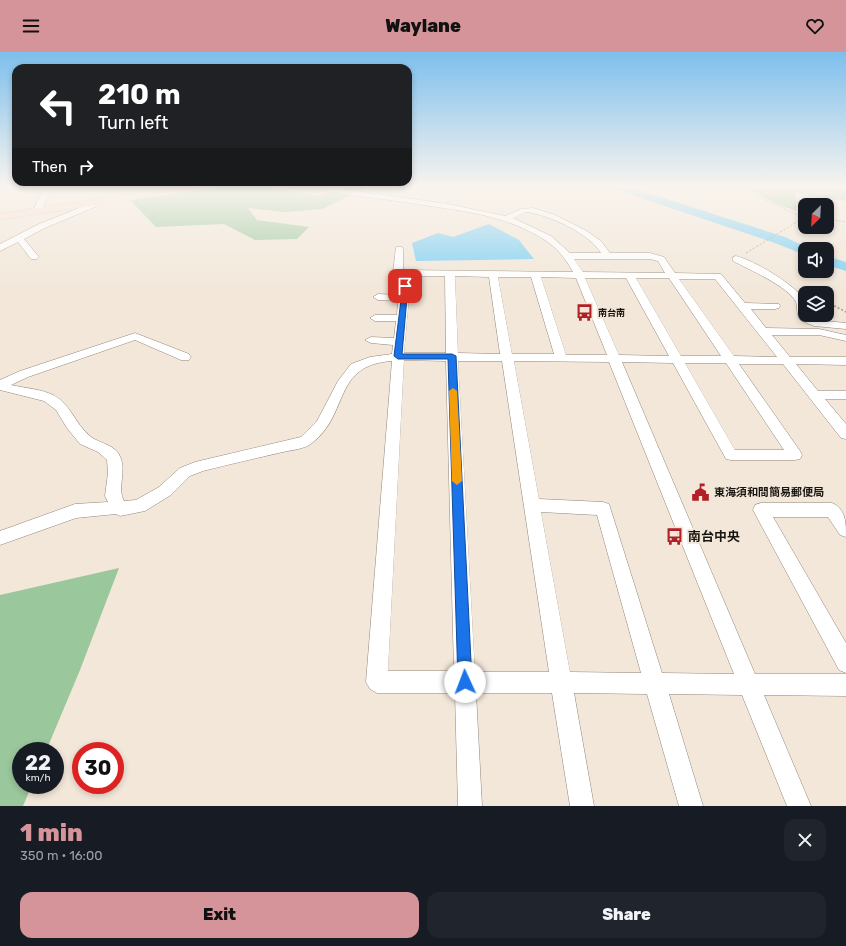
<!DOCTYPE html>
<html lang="en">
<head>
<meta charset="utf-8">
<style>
  :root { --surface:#171b24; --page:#20242c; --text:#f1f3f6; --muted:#9ea1a6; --accent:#d49499 }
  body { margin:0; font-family:Rubik,"Noto Sans JP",sans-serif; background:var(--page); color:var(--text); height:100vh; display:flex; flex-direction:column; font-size:15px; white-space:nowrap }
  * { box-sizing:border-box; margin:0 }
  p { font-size:13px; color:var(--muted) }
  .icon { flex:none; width:22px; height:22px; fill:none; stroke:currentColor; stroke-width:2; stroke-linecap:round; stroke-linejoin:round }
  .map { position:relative; height:754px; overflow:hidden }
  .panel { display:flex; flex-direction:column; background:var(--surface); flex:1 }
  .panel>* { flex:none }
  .banner { position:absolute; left:12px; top:12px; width:400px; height:122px; border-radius:12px; box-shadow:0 2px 6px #0003; background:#202124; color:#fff; overflow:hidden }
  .needle { width:26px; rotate:204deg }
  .fabs { position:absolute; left:798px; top:146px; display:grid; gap:8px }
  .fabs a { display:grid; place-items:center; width:36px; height:36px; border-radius:8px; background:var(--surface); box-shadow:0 2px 6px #0003; font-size:20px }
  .speed { position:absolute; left:12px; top:690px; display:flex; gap:8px; font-size:20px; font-weight:700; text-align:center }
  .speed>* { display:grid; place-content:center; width:52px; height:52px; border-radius:50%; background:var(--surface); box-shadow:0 2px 6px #0003; line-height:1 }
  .speed small { font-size:10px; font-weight:400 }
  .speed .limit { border:6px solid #d22; background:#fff; color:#111 }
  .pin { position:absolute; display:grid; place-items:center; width:34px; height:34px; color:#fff; margin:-17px; border-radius:8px; box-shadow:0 2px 6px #0006 }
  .me { position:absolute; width:44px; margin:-22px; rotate:358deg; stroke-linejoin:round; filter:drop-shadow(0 0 3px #0008) }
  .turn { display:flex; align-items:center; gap:14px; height:84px; padding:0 20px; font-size:18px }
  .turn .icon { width:52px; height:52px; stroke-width:2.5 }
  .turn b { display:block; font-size:28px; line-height:34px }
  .then { display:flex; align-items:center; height:38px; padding:0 20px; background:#0003; gap:8px; font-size:15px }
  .round { display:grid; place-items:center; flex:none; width:42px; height:42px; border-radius:12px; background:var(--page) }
  .head { display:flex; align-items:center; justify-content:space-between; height:68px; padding:0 20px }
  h1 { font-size:24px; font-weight:800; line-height:30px; color:var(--accent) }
  .button { display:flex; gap:8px; margin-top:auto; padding:8px 20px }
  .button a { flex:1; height:46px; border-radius:12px; background:var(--accent); color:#111; font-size:16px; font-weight:800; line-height:46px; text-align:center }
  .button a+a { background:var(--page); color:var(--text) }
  header { display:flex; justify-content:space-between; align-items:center; height:52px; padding:0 20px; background:var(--accent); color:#111; font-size:18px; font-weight:800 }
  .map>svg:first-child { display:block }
</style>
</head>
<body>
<header><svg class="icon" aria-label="menu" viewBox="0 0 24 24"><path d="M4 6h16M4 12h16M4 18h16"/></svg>Waylane<svg class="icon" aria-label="heart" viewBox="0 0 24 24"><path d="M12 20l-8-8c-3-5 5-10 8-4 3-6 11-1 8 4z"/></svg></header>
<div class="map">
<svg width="846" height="754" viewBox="0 0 846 754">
  <rect width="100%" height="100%" fill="#f2e7d9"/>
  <g fill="#9bc79c">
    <path d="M222,135H267L319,144L342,135H369L322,157L286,160L248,156L257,168L309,175L297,187L255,188L224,172L156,175L130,148Z"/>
    <path d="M746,135H846V149L796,141V159L774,151Z"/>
    <path d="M119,516L80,618L46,699H21V733H32L23,754H0V543Z"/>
  </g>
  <path fill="#7ed0f4" d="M489,172L519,188L534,207L416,209L412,191L438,181L453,185Z"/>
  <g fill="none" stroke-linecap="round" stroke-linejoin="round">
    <g fill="#7ed0f4" fill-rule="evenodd">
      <path d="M613,135H629L785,185L810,197H805V203L775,191L614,137Z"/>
      <path d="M827,204L846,210V219L827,213Z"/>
    </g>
    <defs>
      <g id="minor">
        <path d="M45,135H53L39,162H33L32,160Z"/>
        <path d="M307,135H326L448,152L505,164L521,157L533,156L555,163L585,178L601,189L610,201H650L664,205L675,221L721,222L745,251L779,252L780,254L779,256L775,257H751L766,276L819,277L846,283V289L819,283H772L790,305H846V313L796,312L818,339H846V347H825L846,372V387L841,386L783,312H739L800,399L802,403L800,407L795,408H731L726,407L673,311L622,310L755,622H846V644L764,643L811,754H787L742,643L669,642L703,754H679L647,642L574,641L594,754H570L552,641H476L482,754H458L455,641H377L370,637L366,630L392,309C332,313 350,362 312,391C305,397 292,398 283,400C257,406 230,412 203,419L190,424L171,443L145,459L120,464L116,462L76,466L0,493V479L75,452L108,450L105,444L108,421L107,408L98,400L80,392L67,376L56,358L44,349L0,338V328L20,319L135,281L189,302L191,305L189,308H181L135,288L28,325L11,333C24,336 41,337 53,343C71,352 75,372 90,384C99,392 117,392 121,407C126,420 117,437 124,449L136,448L159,435L180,416L195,410L301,385L317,369L338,329L351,312L370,305L392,302L393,293L371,291L365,288L371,285L394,286L396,269H375L370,266L375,263H397L398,249L378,248L373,245L378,242L399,243L401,224L395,223L393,221L396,195H402L403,197V218L573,220C566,207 557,196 545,188C508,164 465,159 423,153C386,147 348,143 311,137ZM526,160C548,162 590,182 601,201H570L551,184L513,166ZM574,207H650L658,209L665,221L583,220ZM411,224H445L446,301H404ZM455,224L489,225L500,302L458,301ZM498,225H531L554,302H512ZM541,225L576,226L607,303H566ZM585,226H626L669,304L619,303ZM636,226H669L721,304H681ZM679,227H715L777,305L734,304ZM404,308L446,309L454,619H388ZM458,309H502L549,620H475ZM514,309L609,310L734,622L662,621L609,452L603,450L539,447ZM685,311H726L784,398H735ZM541,460L597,463L641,621L570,620Z"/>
        <path d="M102,147L109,149L45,176L24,187L39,205L37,207H31L18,190L0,199V192L39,172Z"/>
        <path d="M736,204C756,209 793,232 805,248V263L816,268L846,271V277L814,274L800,268C796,262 798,256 796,250C789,235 748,217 733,209V205Z"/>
        <path d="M761,451H832C846,457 846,471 846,485L840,483L828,465H773L846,591V621L839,618L753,458L755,453Z"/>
      </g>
      <path id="major" d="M178,135H199L195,138L0,168V162Z"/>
    </defs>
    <use href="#minor" stroke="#91867a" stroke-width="1"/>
    <use href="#major" stroke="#cccccb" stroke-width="1"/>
    <g stroke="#a59d92" stroke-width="1" stroke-dasharray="2 2" stroke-linecap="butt">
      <path d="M737,135L804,166"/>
      <path d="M801,135L805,157"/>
      <path d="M827,167L846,170"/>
      <path d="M746,201L805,165"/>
    </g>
    <path stroke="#a59d92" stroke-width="1.5" stroke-dasharray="2 2" stroke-linecap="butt" d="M827,250L846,260"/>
    <use href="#minor" fill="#fff" fill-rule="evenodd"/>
    <use href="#major" fill="#fbdfcc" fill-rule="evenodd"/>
  </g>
  <linearGradient id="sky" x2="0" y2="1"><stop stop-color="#7dbfed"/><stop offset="0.56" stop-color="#f9f4ee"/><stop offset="1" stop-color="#f9f4ee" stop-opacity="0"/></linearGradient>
  <rect width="846" height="241" fill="url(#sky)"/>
  <path fill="#1a73e8" stroke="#114b97" d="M403,232L408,234L402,302H452L456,304L472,630L470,635L465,637L460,635L458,630L448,307H398L394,304Z"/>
  <path fill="#f59e0b" d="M453,336L457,339L462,429L457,433L452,429L449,339Z"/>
  <defs>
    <symbol id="bus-bare" viewBox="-9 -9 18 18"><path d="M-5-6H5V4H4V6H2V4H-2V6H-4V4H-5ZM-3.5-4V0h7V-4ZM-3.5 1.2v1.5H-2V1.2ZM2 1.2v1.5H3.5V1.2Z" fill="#b11f27" stroke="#f2e7d9" stroke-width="2.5" paint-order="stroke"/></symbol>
    <symbol id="civic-bare" viewBox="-9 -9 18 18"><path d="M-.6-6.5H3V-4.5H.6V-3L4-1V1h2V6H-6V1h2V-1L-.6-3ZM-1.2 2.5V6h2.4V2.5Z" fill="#b11f27" stroke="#f2e7d9" stroke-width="2.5" paint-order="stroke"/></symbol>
  </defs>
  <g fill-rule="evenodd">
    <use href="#bus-bare" x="572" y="248" width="25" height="25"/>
    <use href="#civic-bare" x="688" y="428" width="25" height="25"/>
    <use href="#bus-bare" x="662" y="472" width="25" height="25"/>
  </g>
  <g text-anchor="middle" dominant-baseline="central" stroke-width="4" stroke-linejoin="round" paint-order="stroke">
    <g font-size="9" font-weight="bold" fill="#191611" stroke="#f2e7d9" text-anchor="start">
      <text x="598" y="261">南台南</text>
    </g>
    <g font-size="11" font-weight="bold" fill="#191611" stroke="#f2e7d9" text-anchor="start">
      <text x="714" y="440">東海須和間簡易郵便局</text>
    </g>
    <g font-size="13" font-weight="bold" fill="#191611" stroke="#f2e7d9" text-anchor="start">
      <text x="688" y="484">南台中央</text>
    </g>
  </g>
</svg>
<div class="fabs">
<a><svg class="needle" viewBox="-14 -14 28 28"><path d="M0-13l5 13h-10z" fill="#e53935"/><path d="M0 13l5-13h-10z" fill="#9ea1a6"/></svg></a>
<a><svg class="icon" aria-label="sound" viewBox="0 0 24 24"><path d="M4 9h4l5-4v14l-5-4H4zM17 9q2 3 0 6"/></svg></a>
<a><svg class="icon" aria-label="layers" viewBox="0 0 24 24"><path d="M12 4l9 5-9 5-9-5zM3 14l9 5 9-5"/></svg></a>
</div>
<div class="speed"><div>22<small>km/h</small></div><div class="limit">30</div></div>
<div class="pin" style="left:405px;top:234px;background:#d93025"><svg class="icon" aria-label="arrive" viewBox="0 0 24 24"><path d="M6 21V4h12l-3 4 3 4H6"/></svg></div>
<svg class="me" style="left:465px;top:630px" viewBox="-20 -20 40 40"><circle r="19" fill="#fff"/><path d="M0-13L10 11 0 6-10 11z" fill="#1a73e8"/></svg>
<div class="banner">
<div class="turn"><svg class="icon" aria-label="left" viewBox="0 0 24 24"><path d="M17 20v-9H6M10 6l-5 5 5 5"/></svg><div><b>210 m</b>Turn left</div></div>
<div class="then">Then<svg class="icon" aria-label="right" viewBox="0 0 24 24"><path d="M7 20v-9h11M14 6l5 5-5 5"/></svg></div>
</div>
</div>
<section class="panel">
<div class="head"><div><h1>1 min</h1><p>350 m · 16:00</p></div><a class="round"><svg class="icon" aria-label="close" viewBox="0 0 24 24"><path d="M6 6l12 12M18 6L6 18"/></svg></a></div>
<div class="button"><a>Exit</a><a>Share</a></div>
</section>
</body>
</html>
